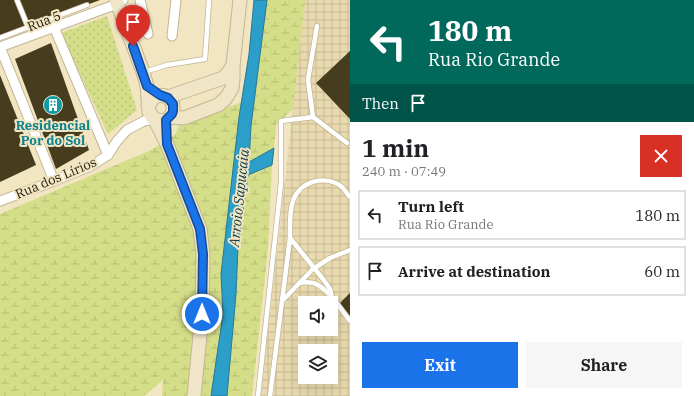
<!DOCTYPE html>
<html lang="en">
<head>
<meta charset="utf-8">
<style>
  :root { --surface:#fff; --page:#f6f6f6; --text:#202124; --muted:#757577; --line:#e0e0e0; --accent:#1a73e8 }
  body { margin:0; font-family:"IBM Plex Serif",serif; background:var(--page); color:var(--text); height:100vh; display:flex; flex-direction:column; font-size:15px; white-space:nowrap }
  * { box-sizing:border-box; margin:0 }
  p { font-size:13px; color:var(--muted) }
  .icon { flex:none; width:22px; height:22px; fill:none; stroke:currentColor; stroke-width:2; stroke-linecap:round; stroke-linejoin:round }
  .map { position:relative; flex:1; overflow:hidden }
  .details { display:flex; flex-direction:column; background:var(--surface); width:344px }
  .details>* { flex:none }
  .guide { background:#00695c; color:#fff; overflow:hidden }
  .controls { position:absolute; left:298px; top:296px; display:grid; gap:8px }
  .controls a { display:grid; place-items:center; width:40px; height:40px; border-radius:0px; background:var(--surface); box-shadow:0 4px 16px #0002; font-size:20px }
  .pin { position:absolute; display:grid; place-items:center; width:34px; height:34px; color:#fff; margin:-41px -17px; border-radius:50% 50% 50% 0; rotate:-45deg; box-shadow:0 0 4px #0007 }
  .pin .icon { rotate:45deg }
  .me { position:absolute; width:44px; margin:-22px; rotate:0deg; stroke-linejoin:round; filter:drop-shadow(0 0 3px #0008) }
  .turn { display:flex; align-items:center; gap:14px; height:84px; padding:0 12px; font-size:18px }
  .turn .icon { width:52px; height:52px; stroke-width:2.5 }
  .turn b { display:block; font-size:28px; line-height:34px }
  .then { display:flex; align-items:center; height:38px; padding:0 12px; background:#0003; gap:8px; font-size:15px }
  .round { display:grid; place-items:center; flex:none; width:42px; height:42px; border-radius:0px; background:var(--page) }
  .head { display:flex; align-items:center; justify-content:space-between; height:68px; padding:0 12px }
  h1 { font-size:24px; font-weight:700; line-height:30px }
  .button { display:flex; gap:8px; margin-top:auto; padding:8px 12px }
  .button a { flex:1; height:46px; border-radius:0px; background:var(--accent); color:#fff; font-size:16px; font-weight:700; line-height:46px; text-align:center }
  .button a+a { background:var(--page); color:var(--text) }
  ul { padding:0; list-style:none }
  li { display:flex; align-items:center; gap:12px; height:50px; margin:0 8px 6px; padding:0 4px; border:2px solid var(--line); border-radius:0px }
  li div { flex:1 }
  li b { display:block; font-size:15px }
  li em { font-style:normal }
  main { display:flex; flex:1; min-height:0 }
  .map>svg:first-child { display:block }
</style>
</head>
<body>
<main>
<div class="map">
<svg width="350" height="396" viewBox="0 0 350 396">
  <defs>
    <pattern id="industrial-grid" width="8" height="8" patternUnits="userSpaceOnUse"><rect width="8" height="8" fill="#e8d9ae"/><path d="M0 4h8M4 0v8" fill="none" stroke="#c7ba94"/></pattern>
    <pattern id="wetland-marsh" width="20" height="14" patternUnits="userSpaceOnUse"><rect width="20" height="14" fill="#d4de88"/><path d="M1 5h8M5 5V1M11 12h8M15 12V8" fill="none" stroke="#b6be74"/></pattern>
    <pattern id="park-dots" width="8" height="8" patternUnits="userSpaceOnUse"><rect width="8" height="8" fill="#d4de88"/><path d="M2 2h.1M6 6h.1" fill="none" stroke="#b6be74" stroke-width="1.8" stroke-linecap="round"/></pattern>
  </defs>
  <rect width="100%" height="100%" fill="#f2e5c2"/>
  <path fill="url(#industrial-grid)" fill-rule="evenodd" d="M305,0H350V396H261ZM305,303H331V329H305ZM305,351H331V377H305Z"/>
  <g fill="url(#wetland-marsh)">
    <path d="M267,0H305L293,109L276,125L274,148L249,162L251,126Z"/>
    <path d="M242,102L221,274L224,313L211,396H162L163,380L144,396H0V214L149,151L175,135L179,125Z"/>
    <path d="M272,165L268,249L252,396H227L236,294L238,247L248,175Z"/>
  </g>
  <path fill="url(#park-dots)" d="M107,16L137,110L108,134L61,33Z"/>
  <path fill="#2b9fc9" stroke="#287791" d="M254,0H267L251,126L249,162L274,148L272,165L248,175L238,247L236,294L227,396H211L223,314L221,274L239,117L249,54Z"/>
  <g fill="#463c1e">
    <path d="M0,0H100L0,37Z"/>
    <path d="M51,43L89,150L56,169L15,59Z"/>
    <path d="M350,51V119L316,83Z"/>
    <path d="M0,75L36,165L0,182Z"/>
    <path d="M350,293V316L339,304Z"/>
  </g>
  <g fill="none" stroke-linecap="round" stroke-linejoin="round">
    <defs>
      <g id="lane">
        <path d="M17,0L28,27"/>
        <path d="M0,38L87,5"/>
        <path d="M144,72L167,65L205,59L209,0"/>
        <path d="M313,117L308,80L317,26"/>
        <path d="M290,238L323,279L330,289L332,298"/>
        <path d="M299,283C305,282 313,282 318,285C331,293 341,309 350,321"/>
        <path d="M282,301L313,269L330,258L350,250"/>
        <path d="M258,396L281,183V121L313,117L347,143"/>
        <path d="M270,396L290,238C290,226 289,213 293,201C299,181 326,174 342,187C345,190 347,194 350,197"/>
      </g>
      <g id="street">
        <path d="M140,0L148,34"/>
        <path d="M54,27L108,155"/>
        <path d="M172,36L176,0"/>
        <path d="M0,47L54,181"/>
        <path d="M0,47L117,4L123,0"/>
        <path d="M0,201L54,181L91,166L108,155L117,141L127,130L144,121L154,119"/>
      </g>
      <g id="secondary">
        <path d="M116,0L143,72L147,86L149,112L154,119C180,129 179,87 154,97L148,106"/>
        <path d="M168,97L223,78L228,73L233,65"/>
        <path d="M170,117L184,118L218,105L226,98L232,88L233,79V65L240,0"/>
        <path d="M155,120L167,144L200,229L203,254L202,315L194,396"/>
      </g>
    </defs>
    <use href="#lane" stroke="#c2b694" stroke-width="6"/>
    <use href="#street" stroke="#c2b694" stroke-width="11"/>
    <use href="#secondary" stroke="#c2b694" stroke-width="15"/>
    <use href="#lane" stroke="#fff" stroke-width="4.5"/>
    <use href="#street" stroke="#fff" stroke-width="9"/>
    <use href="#secondary" stroke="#f1e5c7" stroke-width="13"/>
  </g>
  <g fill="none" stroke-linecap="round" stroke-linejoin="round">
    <defs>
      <path id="route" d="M133,46L147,86L160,95L168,98L173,104V111L172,114L166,120L167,144L200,229L203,254L202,314"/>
    </defs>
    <use href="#route" stroke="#114b97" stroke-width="10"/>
    <use href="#route" stroke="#1a73e8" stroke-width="7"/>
  </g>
  <defs>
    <symbol id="building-disc" viewBox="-11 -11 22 22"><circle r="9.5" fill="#0f9aa8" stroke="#f2e5c2"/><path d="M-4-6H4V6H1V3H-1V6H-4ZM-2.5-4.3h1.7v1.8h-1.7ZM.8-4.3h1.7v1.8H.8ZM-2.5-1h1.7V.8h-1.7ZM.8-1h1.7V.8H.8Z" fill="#fff"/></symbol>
  </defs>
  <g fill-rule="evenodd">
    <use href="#building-disc" x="42" y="94" width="22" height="22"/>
  </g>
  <g text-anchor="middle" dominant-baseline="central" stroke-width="4" stroke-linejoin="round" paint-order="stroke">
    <g font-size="13" fill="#201b0e" stroke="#f2e5c2">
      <text transform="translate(44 21) rotate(-21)">Rua 5</text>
      <text transform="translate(56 178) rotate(-23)">Rua dos Lírios</text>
    </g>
    <g font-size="13" font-weight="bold" fill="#0d838f" stroke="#f2e5c2">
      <text x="53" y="125">Residencial<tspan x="53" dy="15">Por do Sol</tspan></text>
    </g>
    <g font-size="14" font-style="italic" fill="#093b4c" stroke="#f2e5c2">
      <text transform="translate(239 198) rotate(-84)">Arroio Sapucaia</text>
    </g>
  </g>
</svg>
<div class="controls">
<a><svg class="icon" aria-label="sound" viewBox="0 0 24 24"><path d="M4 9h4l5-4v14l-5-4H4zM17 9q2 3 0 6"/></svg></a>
<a><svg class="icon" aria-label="layers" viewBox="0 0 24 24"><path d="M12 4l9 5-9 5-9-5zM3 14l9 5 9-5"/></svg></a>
</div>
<div class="pin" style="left:133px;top:46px;background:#d93025"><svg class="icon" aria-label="arrive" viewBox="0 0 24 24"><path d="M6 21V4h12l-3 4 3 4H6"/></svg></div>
<svg class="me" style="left:202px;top:314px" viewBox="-20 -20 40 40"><circle r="17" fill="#1a73e8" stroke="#fff" stroke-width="3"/><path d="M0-11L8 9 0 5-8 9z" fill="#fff"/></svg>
</div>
<section class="details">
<div class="guide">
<div class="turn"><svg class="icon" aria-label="left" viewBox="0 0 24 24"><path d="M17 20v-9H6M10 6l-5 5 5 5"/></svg><div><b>180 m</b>Rua Rio Grande</div></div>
<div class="then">Then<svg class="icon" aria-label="arrive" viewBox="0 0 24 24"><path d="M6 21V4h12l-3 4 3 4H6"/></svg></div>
</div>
<div class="head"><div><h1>1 min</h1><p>240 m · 07:49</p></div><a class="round" style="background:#d93025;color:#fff"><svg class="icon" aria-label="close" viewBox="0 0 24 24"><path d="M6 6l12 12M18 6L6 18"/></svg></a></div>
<ul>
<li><svg class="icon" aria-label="left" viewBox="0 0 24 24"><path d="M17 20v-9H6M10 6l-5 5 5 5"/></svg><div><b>Turn left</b><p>Rua Rio Grande</p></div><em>180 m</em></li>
<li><svg class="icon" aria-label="arrive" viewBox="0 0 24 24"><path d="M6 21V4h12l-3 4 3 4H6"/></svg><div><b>Arrive at destination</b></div><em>60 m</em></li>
</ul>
<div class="button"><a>Exit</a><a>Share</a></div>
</section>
</main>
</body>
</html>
